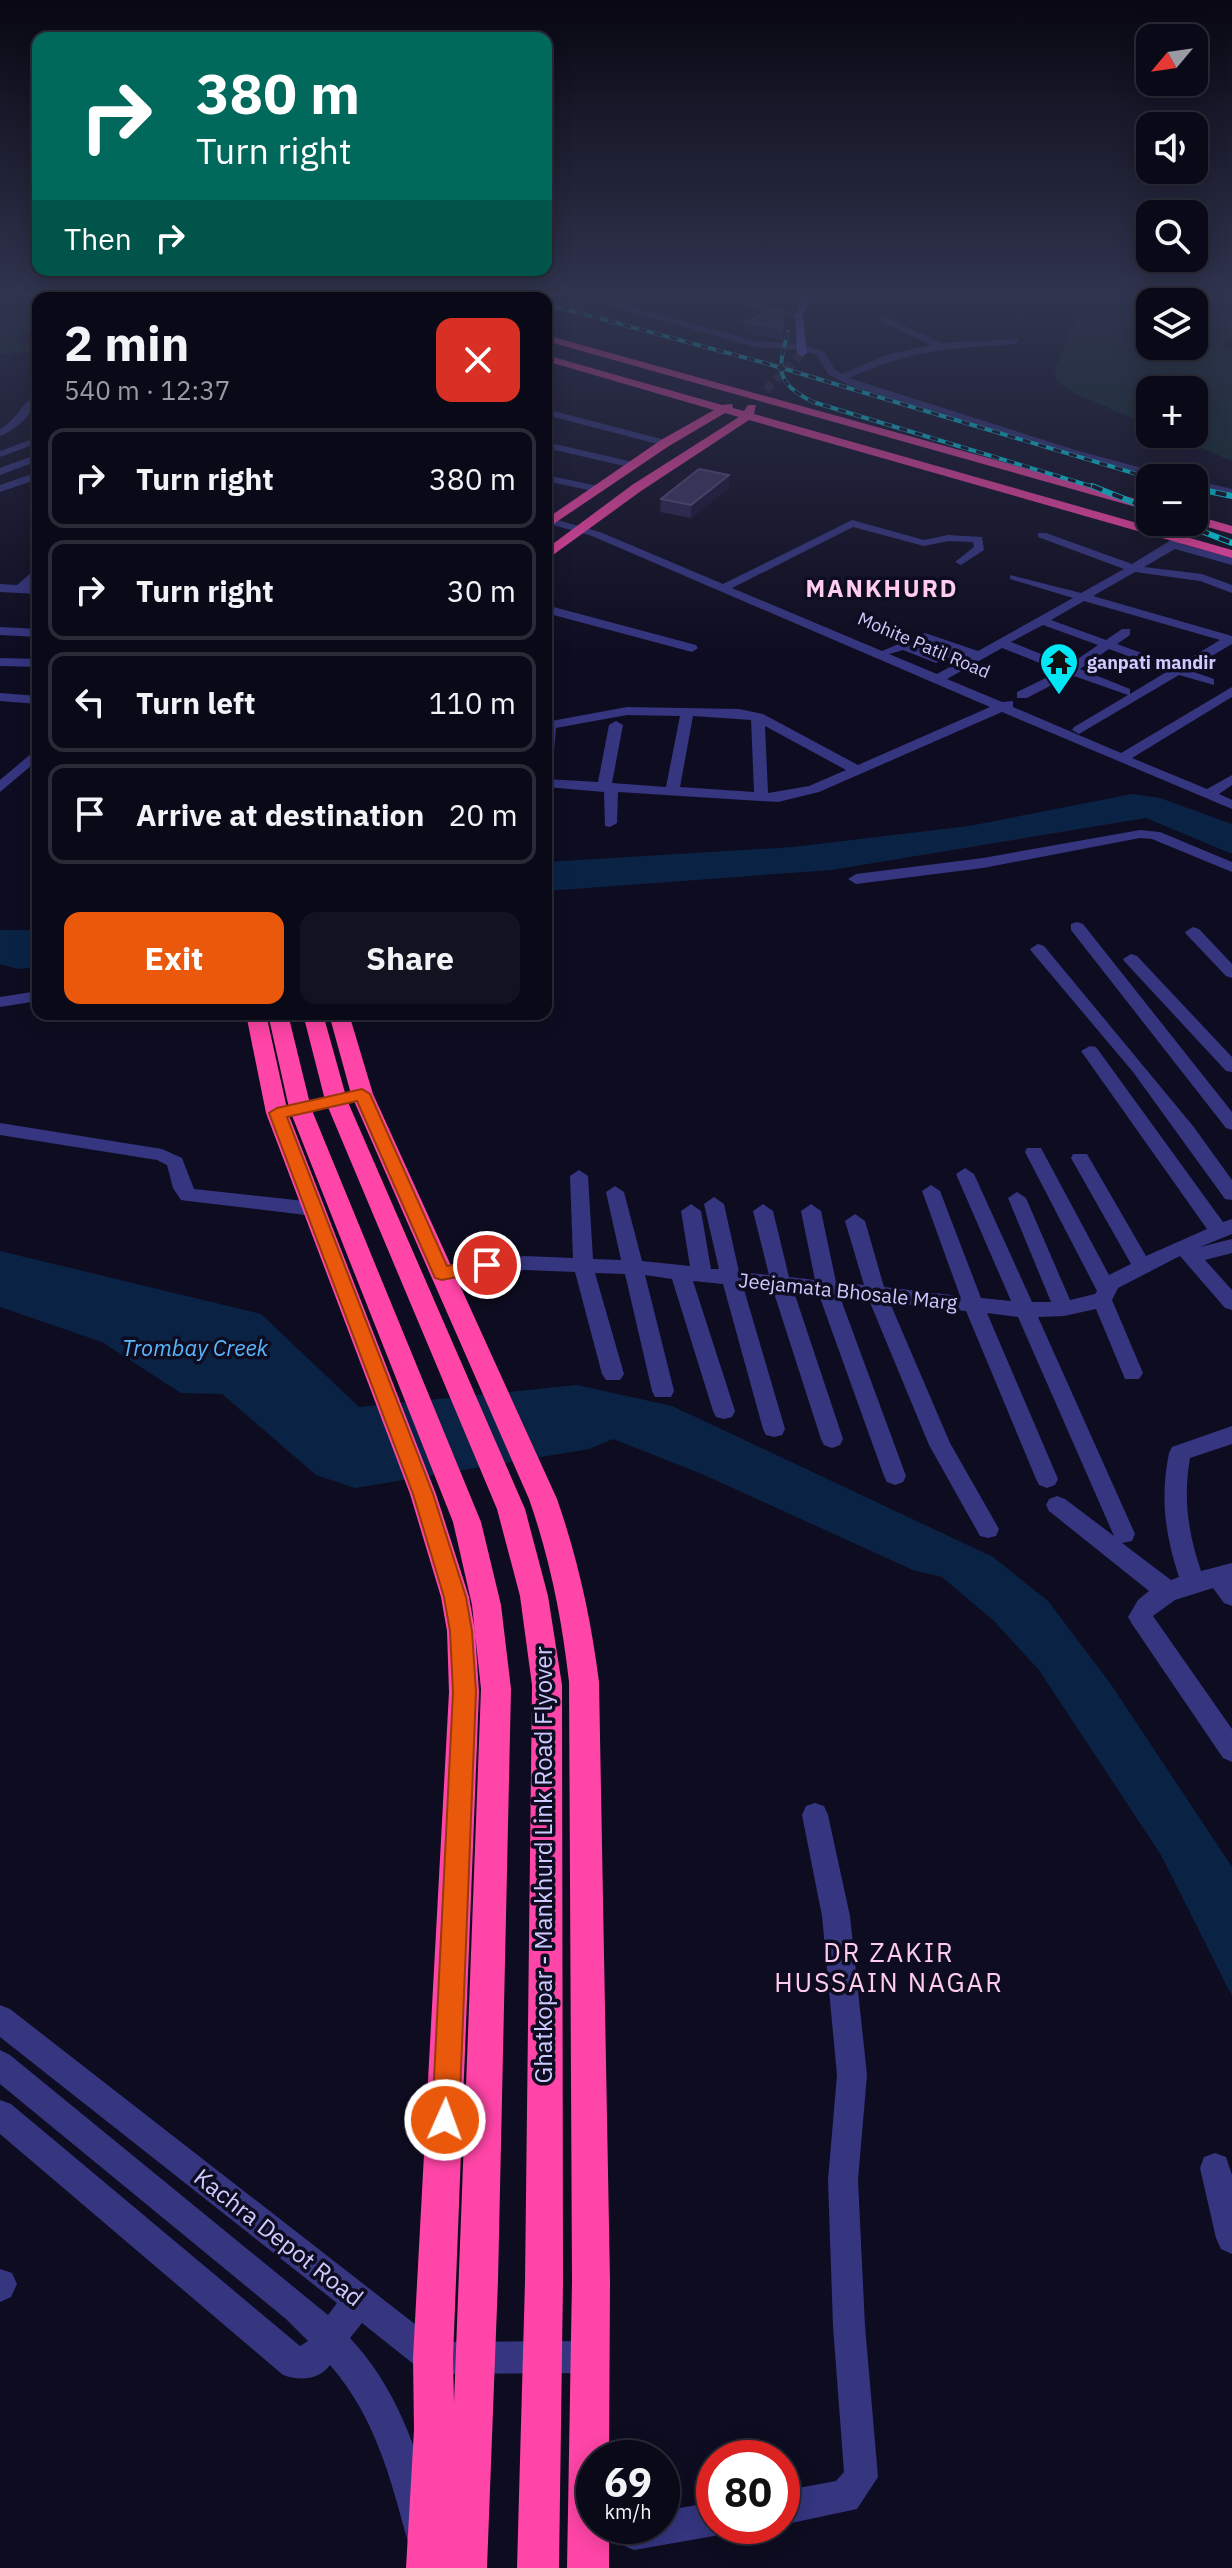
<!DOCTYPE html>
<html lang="en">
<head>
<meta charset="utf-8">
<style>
  :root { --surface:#0a0918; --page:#131221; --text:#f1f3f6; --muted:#999aa2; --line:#2a2a37; --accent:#ea580c }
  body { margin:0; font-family:"IBM Plex Sans",sans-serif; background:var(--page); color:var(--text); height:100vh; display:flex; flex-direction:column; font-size:30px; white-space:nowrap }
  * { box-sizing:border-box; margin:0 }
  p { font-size:26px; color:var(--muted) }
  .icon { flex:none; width:44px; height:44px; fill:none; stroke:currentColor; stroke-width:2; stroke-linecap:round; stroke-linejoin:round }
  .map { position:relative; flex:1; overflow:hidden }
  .drawer { position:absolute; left:32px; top:292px; width:520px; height:728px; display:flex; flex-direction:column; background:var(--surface); border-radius:16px; box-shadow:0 4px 20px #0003,0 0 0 2px var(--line) }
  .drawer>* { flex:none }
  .top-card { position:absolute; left:32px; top:32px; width:520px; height:244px; border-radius:16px; box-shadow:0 4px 20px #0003,0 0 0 2px var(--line); background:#00695c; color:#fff; overflow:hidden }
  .needle { width:52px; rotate:241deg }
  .fabs { position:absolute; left:1136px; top:24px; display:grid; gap:16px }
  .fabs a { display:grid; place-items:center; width:72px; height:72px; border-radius:16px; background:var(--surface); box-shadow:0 4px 20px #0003,0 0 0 2px var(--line); font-size:40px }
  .speed { position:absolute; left:576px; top:2440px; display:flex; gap:16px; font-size:40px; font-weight:700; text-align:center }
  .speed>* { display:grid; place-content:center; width:104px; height:104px; border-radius:50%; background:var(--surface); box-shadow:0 4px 20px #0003,0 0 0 2px var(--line); line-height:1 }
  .speed small { font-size:20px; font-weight:400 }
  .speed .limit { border:12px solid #d22; background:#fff; color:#111 }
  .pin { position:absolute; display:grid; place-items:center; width:68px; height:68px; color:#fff; margin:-34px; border:4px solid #fff; border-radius:50%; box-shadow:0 2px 8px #0007 }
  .me { position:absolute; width:88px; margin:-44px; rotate:2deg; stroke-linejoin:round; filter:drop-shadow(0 0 6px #0008) }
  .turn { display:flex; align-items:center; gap:28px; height:168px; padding:0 32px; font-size:36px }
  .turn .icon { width:104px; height:104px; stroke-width:2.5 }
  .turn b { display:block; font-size:56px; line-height:68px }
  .then { display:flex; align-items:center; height:76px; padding:0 32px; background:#0003; gap:16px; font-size:30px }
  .round { display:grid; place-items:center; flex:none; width:84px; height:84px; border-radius:16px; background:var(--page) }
  .summary { display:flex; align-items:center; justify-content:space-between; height:136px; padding:0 32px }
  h1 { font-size:48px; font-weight:700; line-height:60px }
  .action { display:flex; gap:16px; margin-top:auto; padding:16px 32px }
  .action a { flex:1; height:92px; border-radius:16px; background:var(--accent); color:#fff; font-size:32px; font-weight:700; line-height:92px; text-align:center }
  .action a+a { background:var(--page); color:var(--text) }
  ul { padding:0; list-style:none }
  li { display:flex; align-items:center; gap:24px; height:100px; margin:0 16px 12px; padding:0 16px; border:4px solid var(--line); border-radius:16px }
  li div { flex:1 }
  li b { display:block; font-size:30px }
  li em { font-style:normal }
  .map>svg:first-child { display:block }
</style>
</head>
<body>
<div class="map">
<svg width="1232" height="2568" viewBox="0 0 1232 2568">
  <rect width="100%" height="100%" fill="#0e0c20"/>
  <g fill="#0f2a28" fill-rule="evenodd">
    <path d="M0,295H125L38,298V326L17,338L38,352L0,354Z"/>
    <path d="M1109,295H1230L1224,309L1232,316V339L1223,344L1232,353V461L1169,434H1194V390H1150V426L1072,392L1056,380L1055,368L1082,305ZM1194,302V346H1150V302Z"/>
  </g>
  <g fill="#0a2345">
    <path d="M1132,794L1160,798L1232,824V854L1146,818L831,870L546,891V862L793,847L969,826Z"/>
    <path d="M0,930H38V967L18,969L0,964Z"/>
    <path d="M0,1251L261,1314L359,1407L577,1385L672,1406L993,1557L1048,1601L1110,1683L1232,1867V1996L1161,1855L1039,1670L994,1621L942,1577L913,1570L702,1474L613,1439L589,1449L355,1488L316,1475L222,1394L181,1393L102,1342L0,1307Z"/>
  </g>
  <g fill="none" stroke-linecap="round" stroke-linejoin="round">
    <path stroke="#2b2841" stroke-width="9" stroke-dasharray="9 5" stroke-linecap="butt" d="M766,390L802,353"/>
    <g fill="#353580" fill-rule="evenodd">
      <path d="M572,295H587L755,341L801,344L824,351L835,370L842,374L886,355L931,345L881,321L884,316L941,343L1019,339L1016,344C949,348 911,350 849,378L1075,450L1179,478H1162L1067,454L848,385L828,374L817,355L800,350L755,347Z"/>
      <path d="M709,295H725L803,316L799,319Z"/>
      <path d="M38,393C38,411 16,430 0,436V429C17,420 22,402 38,393Z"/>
      <path d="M546,409L669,441L670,443L665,446L546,415Z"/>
      <path d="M38,437V443L0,457V451Z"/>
      <path d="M546,442L637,463L638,465L633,468L546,448Z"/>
      <path d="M38,454V461L0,475V468Z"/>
      <path d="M38,472V479L0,492V485Z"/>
      <path d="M546,475L598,486L603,489L598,492L546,481Z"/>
      <path d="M1194,480L1232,489V495L1194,486Z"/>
      <path d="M550,518L600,532L723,584L852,520L924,540L948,535L982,537L984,550L961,565L955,562L974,547L973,542L948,541L924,546L853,527L732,588L882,651L925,633L978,651L1073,598L1010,579V575L1081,593L1124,569L1038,537V533H1046L1132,564L1176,537H1184L1182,544L1232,558V565L1175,549L1144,567L1202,574L1232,585V593L1200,581L1135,572L1093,596L1232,636V644L1188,670L1214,679V685L1179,675L1079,734L1072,730L1074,727L1128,695L1071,675L1027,698H1017V692L1060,671L1002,648L947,679L1002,702L1013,701V707L1121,753L1232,687V697L1132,758L1207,789L1232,775V785L1219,794L1232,800V809L1002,712L819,792L778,802L618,792L617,823L610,827L605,826L604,792L546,787V779L598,782L609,725L616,721L623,725L612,783L666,787L680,716L627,715L556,728L553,763L546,767V722L627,707L739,709L763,714L858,765L990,707L592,536L546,523V519ZM1084,601L1220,640L1177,666L1117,644L1130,635V629H1122L1106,640L1051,620ZM1043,625L1098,645L1069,665L1011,642ZM925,641L950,650L936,655L914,645ZM1109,649L1168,671L1130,694V689L1080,669ZM903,650L936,663L962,654L968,657L937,674L889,654ZM693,716L751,720L754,792L680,787ZM765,726L846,770L809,786L768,793Z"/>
      <path d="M38,567V577L29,586H38V594L0,592V584L17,585Z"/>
      <path d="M546,605L696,645L698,648L692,652L546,613Z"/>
      <path d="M0,627L38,629V637L0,635Z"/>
      <path d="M0,658L38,659V667L0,666Z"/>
      <path d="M0,693L38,696V704L0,701Z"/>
      <path d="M38,748V760L0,792V780Z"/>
      <path d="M1140,830L1160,832L1232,862V872L1152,839L1140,838L983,868L856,884L848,879L856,874L983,858Z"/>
      <path d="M1077,922L1083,924L1232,1112V1130L1226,1128L1071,930V924Z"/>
      <path d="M1193,927L1199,929L1232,964V978L1226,976L1187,935L1185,932Z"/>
      <path d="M1038,944L1044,946L1193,1126L1232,1180V1200L1225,1199L1133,1072L1032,952L1030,949Z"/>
      <path d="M1131,954L1137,956L1232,1057V1072L1226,1071L1125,962L1123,959Z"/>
      <path d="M38,991V1001L0,1007V997Z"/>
      <path d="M1090,1046L1096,1047L1223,1222L1232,1219V1234L1200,1247L1232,1239V1253L1205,1260L1232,1290V1310L1225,1308L1180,1256L1118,1288L1112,1300L1143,1373L1139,1379H1125L1096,1309L1064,1316L1038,1317L1135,1534L1132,1541L1122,1543L1171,1580L1179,1577C1165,1535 1160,1497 1169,1453L1172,1447L1232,1426V1444L1190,1458C1183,1498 1188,1533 1201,1571L1232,1563V1606L1224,1603L1213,1588L1175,1600L1153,1616L1232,1729V1762L1223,1758L1132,1624L1128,1617L1138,1600L1149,1591L1049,1511L1046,1505L1049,1499L1057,1496L1065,1499L1114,1536L1018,1317L987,1313L1058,1479L1055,1485L1047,1488L1039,1485L1036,1479L966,1311L890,1303L950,1443L999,1529L996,1536L988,1538L980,1536L929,1445L869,1300L840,1297L906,1476L903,1482L895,1485L887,1482L884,1476L819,1295L794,1292L843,1439L840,1445L832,1448L824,1445L821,1439L773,1290L743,1286L785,1429L782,1435L774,1437L766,1435L763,1429L723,1284L693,1281L735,1411L732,1417L724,1419L716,1417L713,1411L672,1279L645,1275L674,1391L671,1397H655L652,1391L625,1274L595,1273L624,1374L620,1380H606L602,1374L575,1272L524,1270L442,1280L432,1273L442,1266L524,1256L573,1258L570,1176L579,1170L588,1176L593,1259L621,1260L606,1192L615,1186L624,1192L642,1261L690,1266L681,1211L691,1204L701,1211L711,1269H719L704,1204L714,1197L724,1204L739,1272L769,1275L753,1211L763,1204L773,1211L789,1277L815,1280L801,1211L811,1204L821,1211L836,1282L864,1285L845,1221L855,1214L865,1221L884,1287L960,1296L922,1191L931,1185L940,1191L981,1298L1011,1301L956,1174L965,1168L974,1174L1032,1302H1051L1008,1198L1017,1192L1026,1198L1070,1300L1095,1294L1097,1291L1025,1152L1027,1148H1041L1109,1275L1131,1264L1071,1158L1073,1154H1087L1146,1256L1207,1229L1081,1051Z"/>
      <path d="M0,1123L162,1149L182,1158L194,1189L314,1202L324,1209L314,1216L188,1201L181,1200L173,1188L167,1165L157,1160L0,1135Z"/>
      <path d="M815,1803L824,1806L828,1815L850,1916L867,2075L858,2180L865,2326L878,2477L857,2509L782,2525V2491L836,2481L844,2472L833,2326L828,2180L837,2075L822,1916L802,1815L806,1806Z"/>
      <path d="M0,2005L10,2009L438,2342L591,2341L603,2345L607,2357L603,2369L591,2373L433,2374L421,2370L362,2323L350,2338C395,2386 416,2446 433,2508C438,2528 445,2547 446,2568H410L411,2553C392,2485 378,2420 330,2365C319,2380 300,2381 283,2375L0,2134V2100L11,2104L300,2346L308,2341L286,2319L0,2084V2050L10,2055L328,2315L337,2303L0,2037Z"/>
      <path d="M1215,2153L1226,2157L1232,2175V2254L1221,2249L1216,2238L1200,2168L1204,2157Z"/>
      <path d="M0,2269L12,2273L17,2284L11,2297L0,2302Z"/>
      <path d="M714,2502V2526H728L726,2531L714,2536L634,2550L622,2545L617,2533L620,2526H662V2511Z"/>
    </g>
    <path fill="#6164ff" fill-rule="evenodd" d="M803,295H811L803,316L807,353L802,356L797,353L795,316Z"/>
    <g fill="#ff45a7" fill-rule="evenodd">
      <path d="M546,335L1150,503V511L546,341Z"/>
      <path d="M546,355L722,405L732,404L733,408L744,411L748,405H756L754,414L1232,550V558L749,420L641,491L546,560V549L632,485L739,417L725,413L669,446L546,529V519L661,440L714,410L546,361Z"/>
      <path d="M1194,515L1232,526V534L1190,522H1194Z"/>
      <path d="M246,1014H266L288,1113L436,1494L469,1597L475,1631L479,1692L453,2358L454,2403L481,1689L472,1605L453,1522L289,1108L268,1014H288L311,1108L481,1522L501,1605L511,1689L498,2280L487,2568H406L414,2430L413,2358L449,1692L447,1631L441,1597L410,1494L266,1113Z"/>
      <path d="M303,1014H323L347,1100L525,1509L548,1596L562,1685L563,2281L559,2568H517L525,2281L532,1685L520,1596L497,1509L325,1100Z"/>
      <path d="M329,1014H349L373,1094L557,1499C578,1559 591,1619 599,1682L610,2281L609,2458H594V2526H609V2568H567L572,2281L569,1682C562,1619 550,1559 529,1499L351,1094Z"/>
    </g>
    <defs>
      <g id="rail-far1">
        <path d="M506,295L517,298"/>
        <path d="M812,298L813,295"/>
        <path d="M546,304L765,363L1150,478"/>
        <path d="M788,332C778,370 774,382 813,402L1097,488"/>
      </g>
      <g id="rail">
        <path d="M1092,486L1150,509"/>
        <path d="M1194,488L1232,496"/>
        <path d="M1178,522L1232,543"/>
      </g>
    </defs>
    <use href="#rail-far1" stroke="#00e8f5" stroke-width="4"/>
    <use href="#rail" stroke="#00e8f5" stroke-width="6"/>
    <use href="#rail-far1" stroke="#0e0c20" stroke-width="3" stroke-dasharray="8" stroke-linecap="butt"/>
    <use href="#rail" stroke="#0e0c20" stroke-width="4" stroke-dasharray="11" stroke-linecap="butt"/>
  </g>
  <g fill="#2a244e">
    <path d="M784,307L782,340L744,333V322Z"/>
    <path d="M729,488L691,518L660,512L661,499Z"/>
  </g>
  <path fill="#181334" d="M729,475V488L691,518V505Z"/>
  <g fill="#3c3561" stroke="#534d7a" stroke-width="2">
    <path d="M784,307L783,328L744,322Z"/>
    <path d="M699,469L729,475L691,505L661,499Z"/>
  </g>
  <linearGradient id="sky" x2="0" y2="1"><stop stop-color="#080712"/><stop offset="0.45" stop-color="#30344e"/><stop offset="1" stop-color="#30344e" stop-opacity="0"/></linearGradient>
  <rect width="1232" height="655" fill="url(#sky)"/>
  <path fill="#ea580c" stroke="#983908" stroke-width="2" d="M362,1089L370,1094L447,1266L487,1259L496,1265L487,1271L442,1280L435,1278L357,1101L287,1117L433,1494L466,1597L472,1631L476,1692L459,2120L455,2129L445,2133L436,2129L432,2120L453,1692L450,1631L444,1597L413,1494L269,1113L277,1108Z"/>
  <defs>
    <symbol id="temple-pin" viewBox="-11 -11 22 30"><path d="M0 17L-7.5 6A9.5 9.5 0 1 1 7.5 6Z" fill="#00e8f5" stroke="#0e0c20"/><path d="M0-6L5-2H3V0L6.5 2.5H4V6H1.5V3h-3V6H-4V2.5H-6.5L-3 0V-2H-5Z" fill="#111"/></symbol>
  </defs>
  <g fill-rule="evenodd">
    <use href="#temple-pin" x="1037" y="640" width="44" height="60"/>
  </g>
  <g text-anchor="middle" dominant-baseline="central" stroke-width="7" stroke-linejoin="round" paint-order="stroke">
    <g font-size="18" fill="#cecaff" stroke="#0e0c20">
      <text transform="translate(924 645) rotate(23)">Mohite Patil Road</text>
    </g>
    <g font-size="18" font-weight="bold" fill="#cecaff" stroke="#0e0c20" text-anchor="start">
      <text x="1087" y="662">ganpati mandir</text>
    </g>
    <g font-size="20" fill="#cecaff" stroke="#0e0c20">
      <text transform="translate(848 1291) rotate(6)">Jeejamata Bhosale Marg</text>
    </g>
    <g font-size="22" font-style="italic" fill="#58b9ff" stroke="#0e0c20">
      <text x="195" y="1347">Trombay Creek</text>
    </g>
    <g font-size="24" font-weight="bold" letter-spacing="2" fill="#ffccef" stroke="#0e0c20">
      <text x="882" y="588">MANKHURD</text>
    </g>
    <g font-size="24" fill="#cecaff" stroke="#0e0c20">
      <text transform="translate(543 1865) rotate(-90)">Ghatkopar - Mankhurd Link Road Flyover</text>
      <text transform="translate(279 2237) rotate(38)">Kachra Depot Road</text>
    </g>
    <g font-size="26" letter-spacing="2" fill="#ffccef" stroke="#0e0c20">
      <text x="889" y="1952">DR ZAKIR<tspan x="889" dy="30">HUSSAIN NAGAR</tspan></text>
    </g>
  </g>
</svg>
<div class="fabs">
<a><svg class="needle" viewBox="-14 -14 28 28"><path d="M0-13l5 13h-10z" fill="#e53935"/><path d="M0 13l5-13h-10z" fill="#999aa2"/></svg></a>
<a><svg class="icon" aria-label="sound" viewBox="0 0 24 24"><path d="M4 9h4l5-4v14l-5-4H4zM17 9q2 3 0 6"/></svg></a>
<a><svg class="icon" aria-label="search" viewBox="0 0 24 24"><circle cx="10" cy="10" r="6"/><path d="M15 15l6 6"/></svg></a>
<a><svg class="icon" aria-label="layers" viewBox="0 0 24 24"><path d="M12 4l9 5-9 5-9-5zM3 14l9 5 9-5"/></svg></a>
<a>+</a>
<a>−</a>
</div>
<div class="speed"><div>69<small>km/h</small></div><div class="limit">80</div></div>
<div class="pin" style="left:487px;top:1265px;background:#d93025"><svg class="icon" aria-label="arrive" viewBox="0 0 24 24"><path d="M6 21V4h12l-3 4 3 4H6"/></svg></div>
<svg class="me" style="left:445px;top:2120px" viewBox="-20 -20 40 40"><circle r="17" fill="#ea580c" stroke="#fff" stroke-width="3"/><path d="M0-11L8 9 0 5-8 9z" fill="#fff"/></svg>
<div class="top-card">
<div class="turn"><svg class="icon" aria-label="right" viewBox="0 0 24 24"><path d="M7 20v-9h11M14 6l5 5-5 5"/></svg><div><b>380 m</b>Turn right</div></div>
<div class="then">Then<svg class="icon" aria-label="right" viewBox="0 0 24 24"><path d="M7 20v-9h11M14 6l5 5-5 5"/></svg></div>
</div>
<section class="drawer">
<div class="summary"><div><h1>2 min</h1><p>540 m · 12:37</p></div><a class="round" style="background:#d93025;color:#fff"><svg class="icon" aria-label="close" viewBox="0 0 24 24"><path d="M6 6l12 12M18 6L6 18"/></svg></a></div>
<ul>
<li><svg class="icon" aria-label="right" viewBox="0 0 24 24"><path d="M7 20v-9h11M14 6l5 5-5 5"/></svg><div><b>Turn right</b></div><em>380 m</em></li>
<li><svg class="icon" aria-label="right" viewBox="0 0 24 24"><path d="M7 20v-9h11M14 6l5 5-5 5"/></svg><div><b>Turn right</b></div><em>30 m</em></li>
<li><svg class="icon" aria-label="left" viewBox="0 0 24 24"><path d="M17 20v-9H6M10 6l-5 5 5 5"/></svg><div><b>Turn left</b></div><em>110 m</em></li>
<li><svg class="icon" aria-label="arrive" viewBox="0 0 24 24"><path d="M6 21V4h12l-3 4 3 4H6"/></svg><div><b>Arrive at destination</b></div><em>20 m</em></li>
</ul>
<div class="action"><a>Exit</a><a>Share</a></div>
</section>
</div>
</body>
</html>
